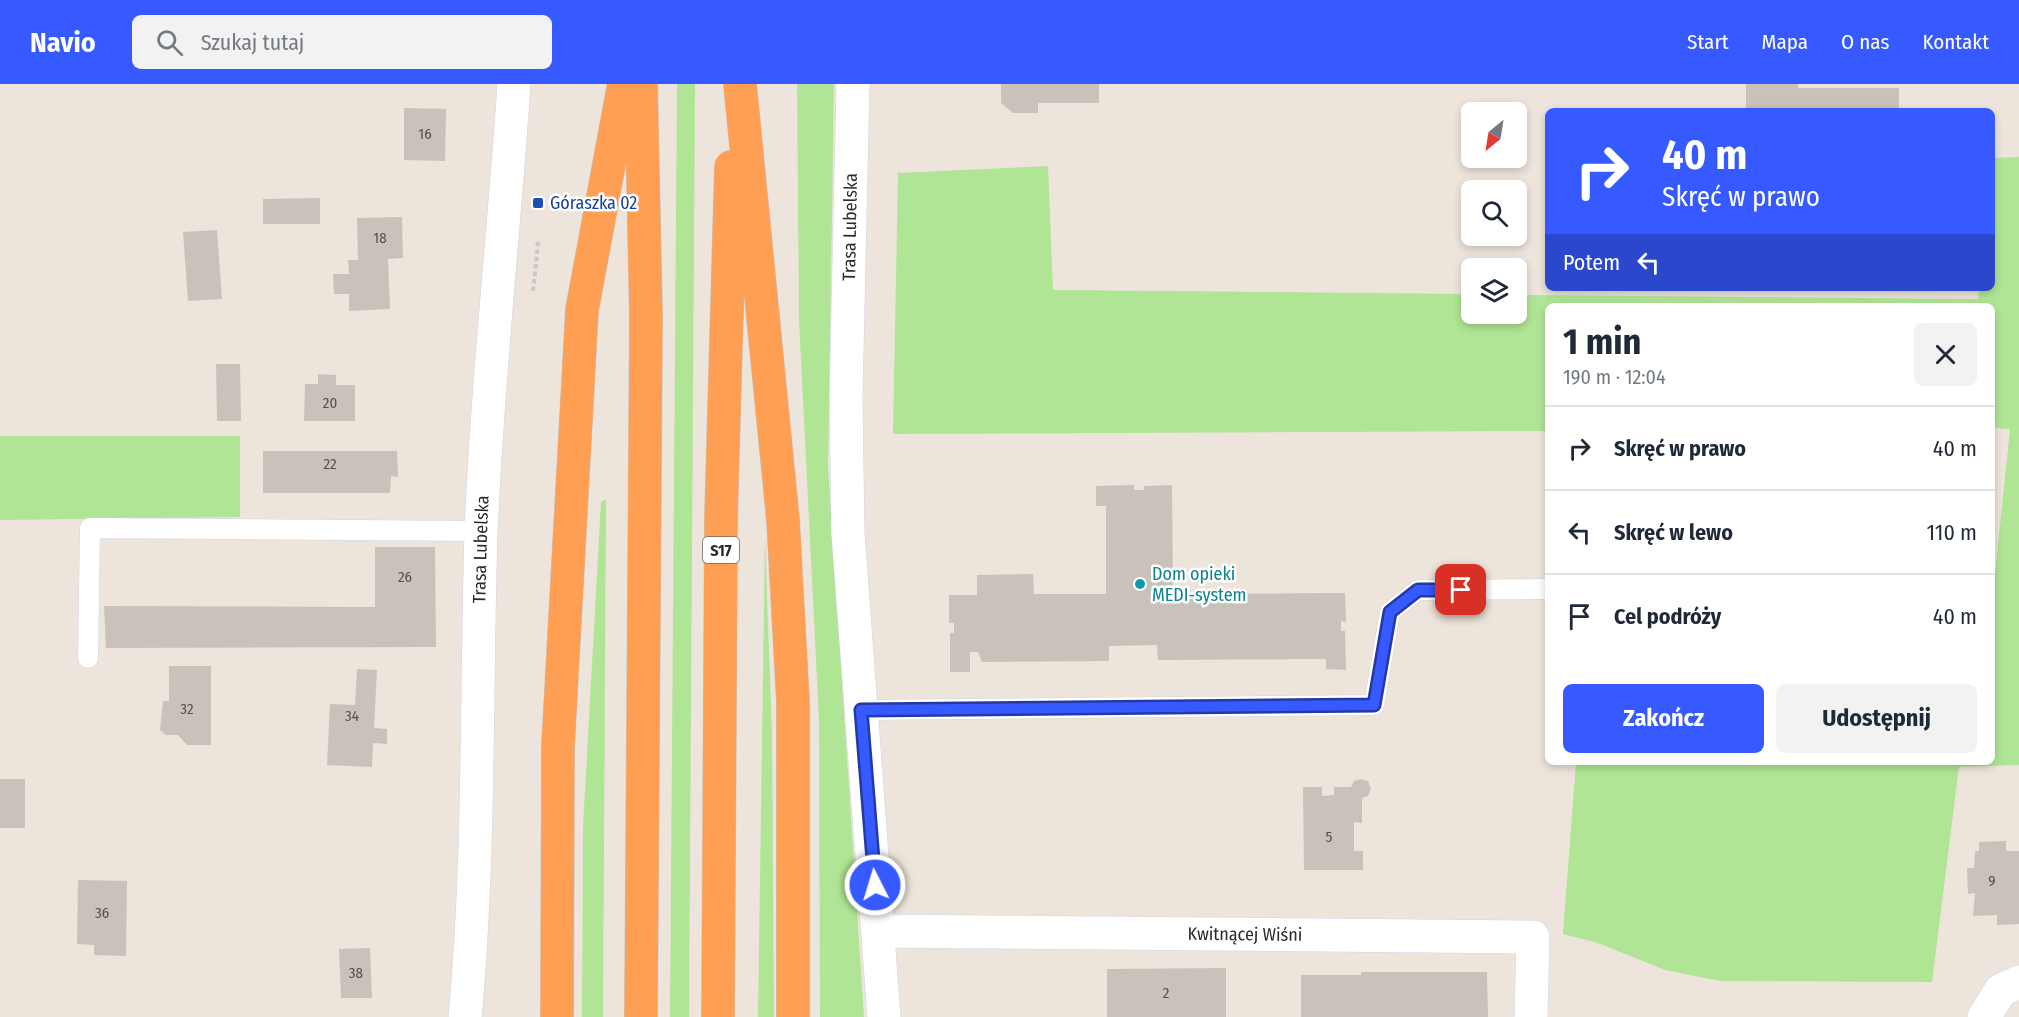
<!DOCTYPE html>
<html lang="pl">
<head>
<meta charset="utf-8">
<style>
  :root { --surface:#fff; --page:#f2f2f3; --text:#1f2937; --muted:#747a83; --line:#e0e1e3; --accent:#365aff }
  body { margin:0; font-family:"Fira Sans Condensed",sans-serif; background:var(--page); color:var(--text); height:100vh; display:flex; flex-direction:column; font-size:22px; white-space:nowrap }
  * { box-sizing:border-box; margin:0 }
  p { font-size:20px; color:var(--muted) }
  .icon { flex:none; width:33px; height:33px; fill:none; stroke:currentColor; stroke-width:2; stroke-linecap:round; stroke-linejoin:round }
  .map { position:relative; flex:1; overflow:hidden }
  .details { position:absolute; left:1545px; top:219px; width:450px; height:462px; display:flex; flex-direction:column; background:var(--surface); border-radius:9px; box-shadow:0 3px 9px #0003 }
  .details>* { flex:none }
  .top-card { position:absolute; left:1545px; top:24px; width:450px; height:183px; border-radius:9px; box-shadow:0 3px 9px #0003; background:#365aff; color:#fff; overflow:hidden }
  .needle { width:39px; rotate:210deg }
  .tools { position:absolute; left:1461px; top:18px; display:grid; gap:12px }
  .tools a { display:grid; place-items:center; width:66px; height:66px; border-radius:9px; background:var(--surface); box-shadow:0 3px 9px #0003; font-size:30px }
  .pin { position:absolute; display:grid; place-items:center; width:51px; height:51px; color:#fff; margin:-26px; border-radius:12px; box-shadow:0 3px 9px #0006 }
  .me { position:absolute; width:66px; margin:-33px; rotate:355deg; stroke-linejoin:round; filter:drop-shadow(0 0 4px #0008) }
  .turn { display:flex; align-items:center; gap:21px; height:126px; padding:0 18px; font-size:27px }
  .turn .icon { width:78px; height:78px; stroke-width:2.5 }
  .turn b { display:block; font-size:42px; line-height:51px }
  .then { display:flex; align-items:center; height:57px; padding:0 18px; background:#0003; gap:12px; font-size:22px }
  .round { display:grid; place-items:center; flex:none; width:63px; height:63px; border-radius:9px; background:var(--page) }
  .head { display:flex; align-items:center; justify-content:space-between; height:102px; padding:0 18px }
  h1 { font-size:36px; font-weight:700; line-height:45px }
  .action { display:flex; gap:12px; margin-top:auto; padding:12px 18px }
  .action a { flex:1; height:69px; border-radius:9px; background:var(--accent); color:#fff; font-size:24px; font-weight:700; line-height:69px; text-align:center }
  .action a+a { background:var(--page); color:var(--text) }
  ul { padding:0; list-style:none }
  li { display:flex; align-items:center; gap:18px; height:84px; padding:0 18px; border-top:2px solid var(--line) }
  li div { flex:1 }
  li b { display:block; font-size:22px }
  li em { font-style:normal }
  header { display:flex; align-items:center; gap:36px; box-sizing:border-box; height:84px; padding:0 30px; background:var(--accent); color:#fff }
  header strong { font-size:28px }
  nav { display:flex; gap:33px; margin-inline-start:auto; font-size:21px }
  .search { width:420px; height:54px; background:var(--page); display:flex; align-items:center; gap:15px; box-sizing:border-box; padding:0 21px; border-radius:9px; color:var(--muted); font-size:22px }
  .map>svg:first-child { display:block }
</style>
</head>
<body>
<header>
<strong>Navio</strong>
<div class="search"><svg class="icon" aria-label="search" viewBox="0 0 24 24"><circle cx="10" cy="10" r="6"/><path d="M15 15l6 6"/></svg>Szukaj tutaj</div>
<nav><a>Start</a><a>Mapa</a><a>O nas</a><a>Kontakt</a></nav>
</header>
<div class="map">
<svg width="2019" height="933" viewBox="0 0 2019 933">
  <rect width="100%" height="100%" fill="#ede5db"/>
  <g fill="#b0e595">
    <path d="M677,0H695L689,933H670Z"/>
    <path d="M797,0H834L828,383L864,933H820L819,636L799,236Z"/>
    <path d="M2019,73V681L1959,683L1932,898L1720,897L1665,886L1598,859L1563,850L1576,678H1992V519L2010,345L1992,344V222H1548V347L893,350L898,89L1048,82L1053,206L1471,210L1472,230H1516L1517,211L1978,215L1979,204H1992V74Z"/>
    <path d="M0,352H240V433L0,436Z"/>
    <path d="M606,415L603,933H582L583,743L601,418Z"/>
    <path d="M765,454L772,651L774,933H758Z"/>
  </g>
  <g fill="#c8c2bb">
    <path d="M1001,0H1099V19H1038V29H1013L1001,19Z"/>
    <path d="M1746,0H1798V4H1899V27H1746Z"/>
    <path d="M404,24L446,25L445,77L404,76Z"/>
    <path d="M320,114V140H263V115Z"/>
    <path d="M402,133L403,174L388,175L390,225L349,227V210H334L333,190H349L348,176H358L357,134Z"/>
    <path d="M217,146L222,215L188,217L183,148Z"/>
    <path d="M216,280H240L241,337H217Z"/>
    <path d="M318,290L336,291V301H355V337H304L305,300H318Z"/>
    <path d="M263,367H397L398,393L391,392L390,409H263Z"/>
    <path d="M1134,401V406H1144V402L1172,401L1173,510L1345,509L1346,538L1341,537V547H1345L1346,586L1326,585V575L1158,576L1157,561L1109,562V577L982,578L978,568H970V588H950V549H954V539H949V511H977V491L1033,490L1034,510H1106V422H1096V402Z"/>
    <path d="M375,463H435L436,563L106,564L104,522L375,523Z"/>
    <path d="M169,582H211V661H187L178,651H166L160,646L163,617H169Z"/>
    <path d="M357,585L377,586L374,644L387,645V660L373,659L372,683L327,681L330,620L355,621Z"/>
    <rect x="0" y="695" width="25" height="49"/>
    <path d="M1361,695L1368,697L1371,705L1368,712L1362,714V739L1354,738V767H1363V786H1304L1303,703H1322V712L1334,711V703H1351L1354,697Z"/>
    <path d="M2006,757V767H2019V840L1997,841V831L1973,832L1975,809L1968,810L1967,784H1974L1975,767H1979V758Z"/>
    <path d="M78,796L127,797L126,872L94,871V861L77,860Z"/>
    <path d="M370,864L372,914H341L339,865Z"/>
    <path d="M1226,884V933H1107V885Z"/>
    <path d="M1361,888H1487L1488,933H1301V891H1361Z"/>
  </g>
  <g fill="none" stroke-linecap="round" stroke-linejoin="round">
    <defs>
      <g id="service">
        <path d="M88,574L90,444L481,447"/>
        <path d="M861,626L1374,621L1390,528L1418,506L1548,505"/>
      </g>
      <g id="minor">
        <path id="s1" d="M879,847L1533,853L1531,933"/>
        <path d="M1984,933L2001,906L2019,898"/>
      </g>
      <g id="tertiary">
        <path d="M853,0L846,314L848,449L884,933"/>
        <path id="s2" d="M465,933C480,772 476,611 481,450C487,299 504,150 514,0"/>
      </g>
      <g id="motorway">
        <path d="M740,0L783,436L793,618V933"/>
        <path d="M557,933L558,662L582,226L624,0"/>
        <path d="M641,933L646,233L641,0"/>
        <path d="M718,933L721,435L731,83"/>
      </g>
    </defs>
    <use href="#service" stroke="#d0d4e3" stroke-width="21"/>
    <use href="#minor" stroke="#d0d4e3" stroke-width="34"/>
    <use href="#tertiary" stroke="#d0d4e3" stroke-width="34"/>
    <use href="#motorway" stroke="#c8c8c8" stroke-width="34"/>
    <path stroke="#c8c8c8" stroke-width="4" stroke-dasharray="4.5 3" stroke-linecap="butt" d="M533,207L538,161L536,155"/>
    <use href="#service" stroke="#fff" stroke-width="20"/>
    <use href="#minor" stroke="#fff" stroke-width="33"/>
    <use href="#tertiary" stroke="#fff" stroke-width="33"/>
    <use href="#motorway" stroke="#ff9f54" stroke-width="33"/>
  </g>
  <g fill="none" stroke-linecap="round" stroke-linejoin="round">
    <defs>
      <path id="route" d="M875,801L861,626L1374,621L1390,528L1418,506H1461"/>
    </defs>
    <use href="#route" stroke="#233aa6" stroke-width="15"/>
    <use href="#route" stroke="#365aff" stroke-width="10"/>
  </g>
  <rect fill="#1a4fb4" stroke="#fff" stroke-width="2" x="532" y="113" width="12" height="12" rx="3"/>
  <circle fill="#0f9aa8" stroke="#fff" stroke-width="2" cx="1140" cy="500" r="6"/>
  <g text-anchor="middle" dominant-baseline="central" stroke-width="5" stroke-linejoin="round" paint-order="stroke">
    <g font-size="15" fill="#52504e">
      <text x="425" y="50">16</text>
      <text x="380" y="154">18</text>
      <text x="330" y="319">20</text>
      <text x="330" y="380">22</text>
      <text x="405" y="493">26</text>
      <text x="187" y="625">32</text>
      <text x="352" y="632">34</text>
      <text x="1329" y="753">5</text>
      <text x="1992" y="797">9</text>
      <text x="102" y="829">36</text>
      <text x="356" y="889">38</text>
      <text x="1166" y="909">2</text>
    </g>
    <rect fill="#fff" stroke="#6a6a6a" stroke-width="1.5" x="703" y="453" width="36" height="26" rx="4.5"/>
    <g font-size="16" font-weight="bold" fill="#2a2a2a">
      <text x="721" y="466">S17</text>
    </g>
    <g font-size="18" fill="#164399" stroke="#fff" text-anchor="start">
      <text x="550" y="119">Góraszka 02</text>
    </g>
    <g font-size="18" fill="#2a2a2a" stroke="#fff">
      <text transform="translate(850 143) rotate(-89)">Trasa Lubelska</text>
      <text stroke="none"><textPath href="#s2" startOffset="468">Trasa Lubelska</textPath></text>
      <text stroke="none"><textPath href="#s1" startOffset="366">Kwitnącej Wiśni</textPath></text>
    </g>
    <g font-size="18" fill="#0d838f" stroke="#fff" text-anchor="start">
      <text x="1152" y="490">Dom opieki<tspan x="1152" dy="21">MEDI-system</tspan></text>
    </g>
  </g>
</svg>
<div class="tools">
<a><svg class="needle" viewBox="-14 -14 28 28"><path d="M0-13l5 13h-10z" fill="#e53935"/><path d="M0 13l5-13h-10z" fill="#747a83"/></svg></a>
<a><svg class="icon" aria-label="search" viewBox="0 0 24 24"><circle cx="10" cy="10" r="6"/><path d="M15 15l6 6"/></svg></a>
<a><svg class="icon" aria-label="layers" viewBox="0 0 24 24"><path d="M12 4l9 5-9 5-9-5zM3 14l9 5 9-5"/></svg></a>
</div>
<div class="pin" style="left:1461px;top:506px;background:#d93025"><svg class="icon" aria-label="arrive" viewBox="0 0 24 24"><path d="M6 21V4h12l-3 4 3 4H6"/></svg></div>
<svg class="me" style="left:875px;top:801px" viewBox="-20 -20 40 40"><circle r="17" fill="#365aff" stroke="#fff" stroke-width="3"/><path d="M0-11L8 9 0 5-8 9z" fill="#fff"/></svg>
<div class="top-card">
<div class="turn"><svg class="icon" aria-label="right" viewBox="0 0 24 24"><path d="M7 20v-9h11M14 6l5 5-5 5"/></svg><div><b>40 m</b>Skręć w prawo</div></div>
<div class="then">Potem<svg class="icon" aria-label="left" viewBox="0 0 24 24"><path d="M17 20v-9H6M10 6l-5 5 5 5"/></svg></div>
</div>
<section class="details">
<div class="head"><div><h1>1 min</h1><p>190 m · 12:04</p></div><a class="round"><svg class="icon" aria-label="close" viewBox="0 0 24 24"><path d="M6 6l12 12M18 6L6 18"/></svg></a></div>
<ul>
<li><svg class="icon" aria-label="right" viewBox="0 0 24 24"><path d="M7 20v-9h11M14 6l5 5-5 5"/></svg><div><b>Skręć w prawo</b></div><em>40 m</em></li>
<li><svg class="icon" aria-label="left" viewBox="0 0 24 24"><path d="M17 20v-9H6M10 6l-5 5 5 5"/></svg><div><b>Skręć w lewo</b></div><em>110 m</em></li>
<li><svg class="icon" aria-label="arrive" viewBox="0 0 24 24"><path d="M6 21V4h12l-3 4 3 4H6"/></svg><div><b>Cel podróży</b></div><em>40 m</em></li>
</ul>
<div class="action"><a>Zakończ</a><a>Udostępnij</a></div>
</section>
</div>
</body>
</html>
